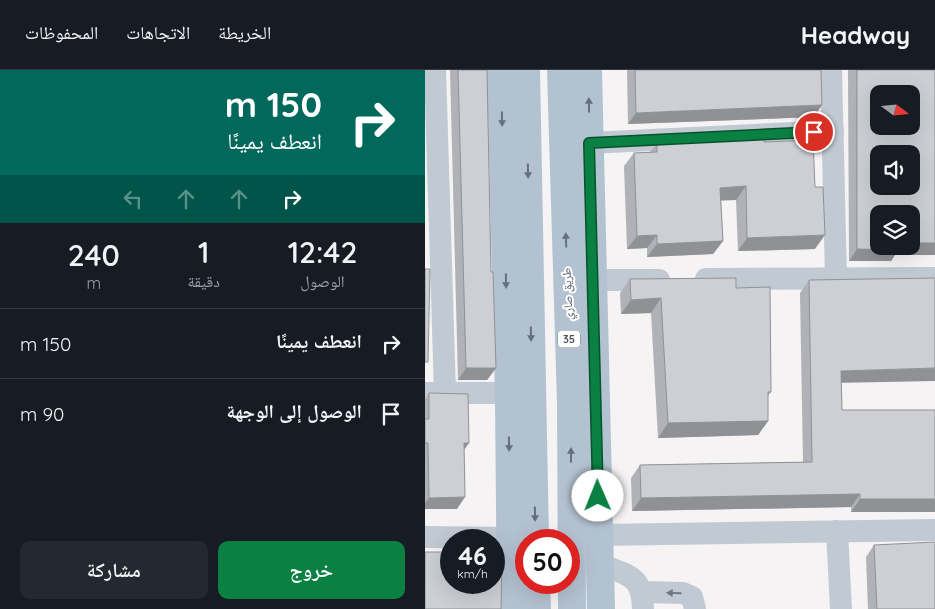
<!DOCTYPE html>
<html lang="ar">
<head>
<meta charset="utf-8">
<style>
  :root { --surface:#171b24; --page:#242831; --text:#f1f3f6; --muted:#9ea1a6; --line:#363941; --accent:#0b8043 }
  body { margin:0; font-family:Quicksand,"Noto Naskh Arabic",sans-serif; background:var(--page); color:var(--text); direction:rtl; height:100vh; display:flex; flex-direction:column; font-size:19px; white-space:nowrap }
  * { box-sizing:border-box; margin:0 }
  p { font-size:16px; color:var(--muted) }
  .icon { flex:none; width:28px; height:28px; fill:none; stroke:currentColor; stroke-width:2; stroke-linecap:round; stroke-linejoin:round }
  .map { position:relative; flex:1; overflow:hidden; direction:ltr }
  .details { display:flex; flex-direction:column; background:var(--surface); width:425px }
  .details>* { flex:none }
  .hud { background:#00695c; color:#fff; overflow:hidden }
  .needle { width:32px; rotate:106deg }
  .tools { position:absolute; left:445px; top:15px; display:grid; gap:10px }
  .tools a { display:grid; place-items:center; width:50px; height:50px; border-radius:10px; background:var(--surface); box-shadow:0 5px 20px #0002; font-size:25px }
  .speed { position:absolute; left:15px; top:459px; display:flex; gap:10px; font-size:25px; font-weight:700; text-align:center }
  .speed>* { display:grid; place-content:center; width:65px; height:65px; border-radius:50%; background:var(--surface); box-shadow:0 5px 20px #0002; line-height:1 }
  .speed small { font-size:12px; font-weight:400 }
  .speed .limit { border:8px solid #d22; background:#fff; color:#111 }
  .pin { position:absolute; display:grid; place-items:center; width:42px; height:42px; color:#fff; margin:-21px; border:2px solid #fff; border-radius:50%; box-shadow:0 1px 5px #0007 }
  .me { position:absolute; width:55px; margin:-28px; rotate:359deg; stroke-linejoin:round; filter:drop-shadow(0 0 4px #0008) }
  .turn { display:flex; align-items:center; gap:18px; height:105px; padding:0 20px; font-size:22px }
  .turn .icon { width:65px; height:65px; stroke-width:2.5 }
  .turn b { display:block; font-size:35px; line-height:42px }
  .lanes { display:flex; align-items:center; height:48px; padding:0 20px; background:#0003; justify-content:center; gap:25px; direction:ltr }
  .lanes .off { opacity:.35 }
  .eta { display:flex; justify-content:space-evenly; align-items:center; height:85px; text-align:center }
  .eta b { font-size:30px; font-weight:600; line-height:35px }
  .action { display:flex; gap:10px; margin-top:auto; padding:10px 20px }
  .action a { flex:1; height:58px; border-radius:10px; background:var(--accent); color:#fff; font-size:20px; font-weight:600; line-height:58px; text-align:center }
  .action a+a { background:var(--page); color:var(--text) }
  ul { padding:0; list-style:none }
  li { display:flex; align-items:center; gap:15px; height:70px; padding:0 20px; border-top:1px solid var(--line) }
  li div { flex:1 }
  li b { display:block; font-size:19px }
  li em { font-style:normal }
  header { display:flex; align-items:center; gap:30px; box-sizing:border-box; height:70px; padding:0 25px; background:var(--surface); border-bottom:1px solid var(--line) }
  header strong { font-size:24px }
  nav { display:flex; gap:28px; margin-inline-start:auto; font-size:18px }
  main { display:flex; flex:1; min-height:0 }
  .map>svg:first-child { display:block }
</style>
</head>
<body>
<header>
<strong>Headway</strong>
<nav><a>الخريطة</a><a>الاتجاهات</a><a>المحفوظات</a></nav>
</header>
<main>
<div class="map">
<svg width="510" height="539" viewBox="0 0 510 539">
  <rect width="100%" height="100%" fill="#f5f3f3"/>
  <g fill="none" stroke-linecap="round" stroke-linejoin="round">
    <g stroke="#c1cad2" stroke-width="22">
      <path d="M10,0L20,323"/>
      <path d="M406,0L411,208"/>
      <path d="M164,73L408,61"/>
      <path d="M281,209L510,208"/>
      <path d="M168,210H234"/>
      <path d="M0,323H84"/>
      <path d="M412,461L416,539"/>
      <path d="M174,465L510,460"/>
      <path d="M0,467L85,468"/>
      <path d="M175,494C203,506 217,504 218,539"/>
      <path d="M217,522L258,523L267,527L270,539"/>
    </g>
    <g stroke="#b3c2d1" stroke-width="28">
      <path d="M76,0L84,329L86,539"/>
      <path d="M101,0L110,470"/>
      <path d="M136,0L146,333L147,539"/>
      <path d="M163,0L176,539"/>
      <path d="M111,512L112,539"/>
    </g>
  </g>
  <g fill="#b0b2b7">
    <path d="M25,0H62L66,202L71,298L62,310H33Z"/>
    <path d="M202,0H396L397,35L389,47L203,54Z"/>
    <path d="M423,0H510V185H470L466,191H424Z"/>
    <path d="M339,72L390,179L313,181L311,130H296L298,171L288,184L222,187V178L202,179L199,96L209,83L225,82L232,73Z"/>
    <path d="M205,209L311,218L346,322L343,326V351L333,365L233,368L226,243L196,244L195,223Z"/>
    <path d="M384,210L416,313L417,340H510L426,442V437L207,441L206,408L215,395L378,392L375,223Z"/>
    <path d="M4,323L44,373L39,379L32,439H0V329Z"/>
    <path d="M449,475L510,539H443L441,487Z"/>
  </g>
  <g fill="#909195">
    <path d="M397,35L389,47L203,54L211,43Z"/>
    <path d="M321,116L311,130L286,131L295,118Z"/>
    <path d="M232,165L222,178L202,179L212,166Z"/>
    <path d="M400,165L390,179L313,181L322,168Z"/>
    <path d="M298,171L288,184L222,187L232,174Z"/>
    <path d="M486,173H510V185H470L466,191H424L432,179L472,176H486Z"/>
    <path d="M236,228L226,243L196,244L206,230Z"/>
    <path d="M41,298H71L62,310H33Z"/>
    <path d="M510,298V311L407,313L416,301Z"/>
    <path d="M343,351L333,365L233,368L243,353Z"/>
    <path d="M39,373H44L36,384Z"/>
    <path d="M435,424L426,437L207,441L216,428Z"/>
    <path d="M40,427L32,439H0V433L4,428Z"/>
    <path d="M435,429H510V442H426Z"/>
  </g>
  <g fill="#cdcfd5" stroke="#909195" fill-rule="evenodd">
    <path d="M33,0H62L66,202H68L71,298H41Z"/>
    <path d="M210,0H396L397,35L211,43Z"/>
    <path d="M432,0H510V173H486V144H454V176H474V180L432,179ZM454,24H486V56H454ZM454,84H486V116H454Z"/>
    <path d="M339,68V72L388,70L390,117H398L400,165L322,168L321,116L295,118L298,171L232,174V165L212,166L209,83L232,82V73Z"/>
    <path d="M0,199H5L3,292H0Z"/>
    <path d="M311,208V218L345,217L346,322H343V351L243,353L236,228L206,230L205,209Z"/>
    <path d="M510,208V298L416,301L417,340H510V429H435V424L216,428L215,395L387,392L384,210Z"/>
    <path d="M4,323L43,324L44,373H39L40,427L4,428L3,373H0V349H4Z"/>
    <path d="M510,472V539H452L449,475Z"/>
    <path d="M0,482H26V512H69V483H77L76,539H0Z"/>
  </g>
  <defs><path id="oneway-solid" d="M-6-.8H1V-3.2L6.5 0L1 3.2V.8H-6Z" transform="scale(1.25)"/></defs>
  <g fill="#64717d">
    <use href="#oneway-solid" transform="translate(164 35) rotate(-91)"/>
    <use href="#oneway-solid" transform="translate(77 49) rotate(89)"/>
    <use href="#oneway-solid" transform="translate(103 101) rotate(89)"/>
    <use href="#oneway-solid" transform="translate(141 170) rotate(-92)"/>
    <use href="#oneway-solid" transform="translate(81 211) rotate(89)"/>
    <use href="#oneway-solid" transform="translate(106 264) rotate(89)"/>
    <use href="#oneway-solid" transform="translate(84 374) rotate(89)"/>
    <use href="#oneway-solid" transform="translate(146 385) rotate(-90)"/>
    <use href="#oneway-solid" transform="translate(110 444) rotate(89)"/>
  </g>
  <use fill="#6e7983" href="#oneway-solid" transform="translate(249 523) rotate(-178)"/>
  <g fill="none" stroke-linecap="round" stroke-linejoin="round">
    <defs>
      <path id="route" d="M173,426L164,73L389,62"/>
    </defs>
    <use href="#route" stroke="#07532c" stroke-width="12"/>
    <use href="#route" stroke="#0b8043" stroke-width="9"/>
  </g>
  <g text-anchor="middle" dominant-baseline="central" stroke-width="4" stroke-linejoin="round" paint-order="stroke">
    <rect fill="#fff" stroke="#808990" stroke-width="1" x="133" y="260.5" width="22" height="17" rx="4"/>
    <g font-size="11" font-weight="bold" fill="#4a5661">
      <text x="144" y="269">35</text>
    </g>
    <g font-size="12" fill="#4a5661" stroke="#fff">
      <text transform="translate(142 224) rotate(-92)">طريق صاري</text>
    </g>
  </g>
</svg>
<div class="tools">
<a><svg class="needle" viewBox="-14 -14 28 28"><path d="M0-13l5 13h-10z" fill="#e53935"/><path d="M0 13l5-13h-10z" fill="#9ea1a6"/></svg></a>
<a><svg class="icon" aria-label="sound" viewBox="0 0 24 24"><path d="M4 9h4l5-4v14l-5-4H4zM17 9q2 3 0 6"/></svg></a>
<a><svg class="icon" aria-label="layers" viewBox="0 0 24 24"><path d="M12 4l9 5-9 5-9-5zM3 14l9 5 9-5"/></svg></a>
</div>
<div class="speed"><div>46<small>km/h</small></div><div class="limit">50</div></div>
<div class="pin" style="left:389px;top:62px;background:#d93025"><svg class="icon" aria-label="arrive" viewBox="0 0 24 24"><path d="M6 21V4h12l-3 4 3 4H6"/></svg></div>
<svg class="me" style="left:173px;top:426px" viewBox="-20 -20 40 40"><circle r="19" fill="#fff"/><path d="M0-13L10 11 0 6-10 11z" fill="#0b8043"/></svg>
</div>
<section class="details">
<div class="hud">
<div class="turn"><svg class="icon" aria-label="right" viewBox="0 0 24 24"><path d="M7 20v-9h11M14 6l5 5-5 5"/></svg><div><b>150 m</b>انعطف يمينًا</div></div>
<div class="lanes"><svg class="icon off" aria-label="left" viewBox="0 0 24 24"><path d="M17 20v-9H6M10 6l-5 5 5 5"/></svg><svg class="icon off" aria-label="ahead" viewBox="0 0 24 24"><path d="M12 20V5M6 11l6-6 6 6"/></svg><svg class="icon off" aria-label="ahead" viewBox="0 0 24 24"><path d="M12 20V5M6 11l6-6 6 6"/></svg><svg class="icon" aria-label="right" viewBox="0 0 24 24"><path d="M7 20v-9h11M14 6l5 5-5 5"/></svg></div>
</div>
<div class="eta">
<div><b>12:42</b><p>الوصول</p></div>
<div><b>1</b><p>دقيقة</p></div>
<div><b>240</b><p>m</p></div>
</div>
<ul>
<li><svg class="icon" aria-label="right" viewBox="0 0 24 24"><path d="M7 20v-9h11M14 6l5 5-5 5"/></svg><div><b>انعطف يمينًا</b></div><em>150 m</em></li>
<li><svg class="icon" aria-label="arrive" viewBox="0 0 24 24"><path d="M6 21V4h12l-3 4 3 4H6"/></svg><div><b>الوصول إلى الوجهة</b></div><em>90 m</em></li>
</ul>
<div class="action"><a>خروج</a><a>مشاركة</a></div>
</section>
</main>
</body>
</html>
